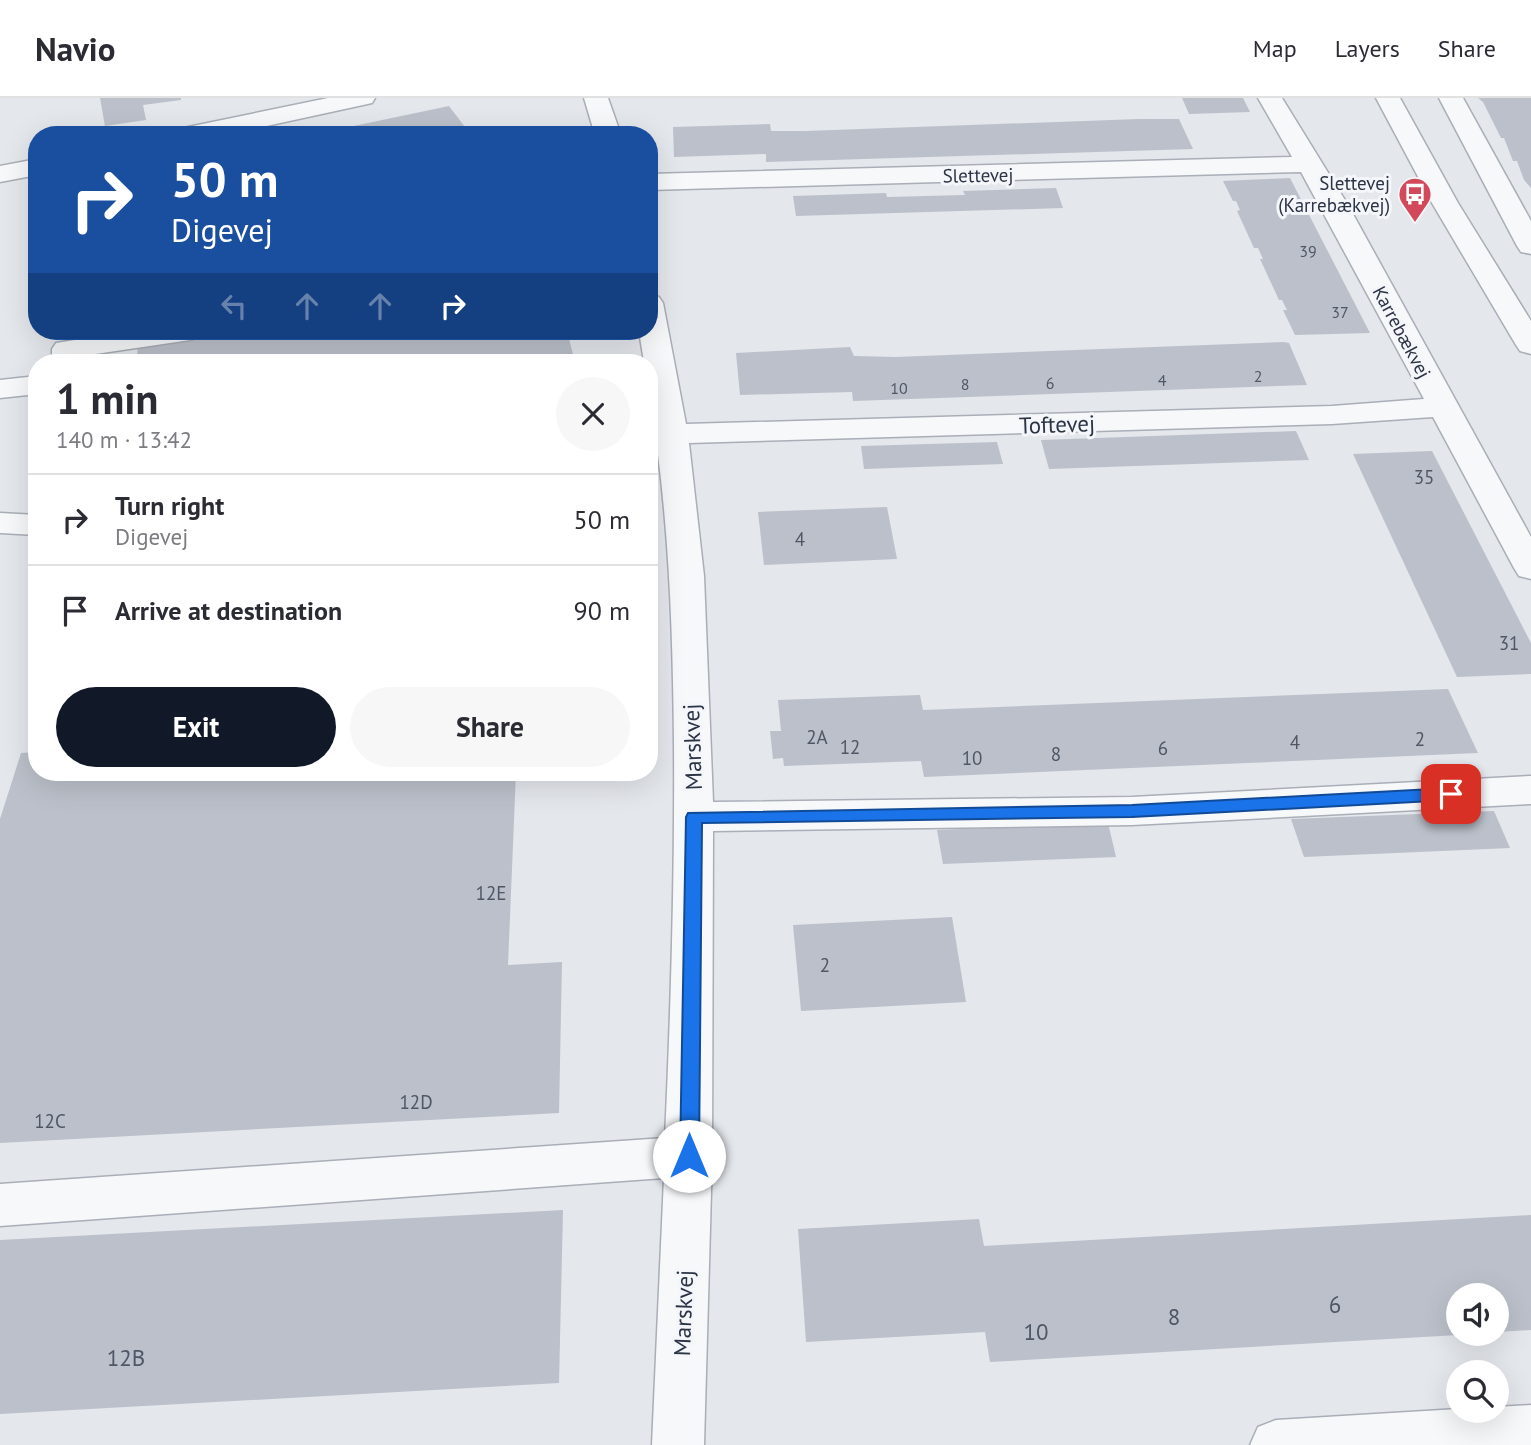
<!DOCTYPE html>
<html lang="en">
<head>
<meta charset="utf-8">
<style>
  :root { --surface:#fff; --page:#f7f7f7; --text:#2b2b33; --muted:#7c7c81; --line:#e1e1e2; --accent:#111827 }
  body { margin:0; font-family:"PT Sans",sans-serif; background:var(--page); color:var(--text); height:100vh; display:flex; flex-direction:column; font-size:26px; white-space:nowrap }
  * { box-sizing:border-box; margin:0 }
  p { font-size:23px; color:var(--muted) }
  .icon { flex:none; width:38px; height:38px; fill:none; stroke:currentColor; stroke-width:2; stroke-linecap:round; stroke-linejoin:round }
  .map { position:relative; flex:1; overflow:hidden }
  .side { position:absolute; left:28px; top:256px; width:630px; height:427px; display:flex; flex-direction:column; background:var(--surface); border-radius:28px; box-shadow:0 7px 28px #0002 }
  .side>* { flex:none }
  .hud { position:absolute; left:28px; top:28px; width:630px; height:214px; border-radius:28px; box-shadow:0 7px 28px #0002; background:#1a4fa0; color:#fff; overflow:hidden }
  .buttons { position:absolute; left:1446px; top:1185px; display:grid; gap:14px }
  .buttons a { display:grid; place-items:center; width:63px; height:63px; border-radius:50%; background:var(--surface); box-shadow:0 7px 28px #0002; font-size:35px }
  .pin { position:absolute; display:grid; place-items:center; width:60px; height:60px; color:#fff; margin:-30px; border-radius:14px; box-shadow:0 4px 10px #0006 }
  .me { position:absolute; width:77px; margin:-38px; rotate:0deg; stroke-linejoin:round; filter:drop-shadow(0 0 5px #0008) }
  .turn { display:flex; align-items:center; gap:24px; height:147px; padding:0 28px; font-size:32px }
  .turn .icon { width:91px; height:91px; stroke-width:2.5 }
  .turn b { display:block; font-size:49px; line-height:60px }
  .lanes { display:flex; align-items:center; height:66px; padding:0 28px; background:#0003; justify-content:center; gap:35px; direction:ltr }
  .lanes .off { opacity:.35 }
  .round { display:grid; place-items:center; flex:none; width:74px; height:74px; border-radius:37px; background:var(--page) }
  .headline { display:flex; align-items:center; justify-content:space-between; height:119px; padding:0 28px }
  h1 { font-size:42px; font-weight:700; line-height:52px }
  .action { display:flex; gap:14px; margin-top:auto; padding:14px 28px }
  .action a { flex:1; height:80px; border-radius:42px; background:var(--accent); color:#fff; font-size:28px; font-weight:700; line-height:80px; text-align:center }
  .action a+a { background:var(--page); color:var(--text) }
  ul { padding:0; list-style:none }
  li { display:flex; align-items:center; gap:21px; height:91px; padding:0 28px; border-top:2px solid var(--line) }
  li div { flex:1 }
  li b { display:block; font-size:26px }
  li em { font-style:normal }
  header { display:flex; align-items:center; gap:42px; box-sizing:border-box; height:98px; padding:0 35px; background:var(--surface); border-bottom:2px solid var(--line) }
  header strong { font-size:33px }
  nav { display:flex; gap:38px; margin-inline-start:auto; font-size:24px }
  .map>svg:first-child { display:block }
</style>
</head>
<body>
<header>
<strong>Navio</strong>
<nav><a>Map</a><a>Layers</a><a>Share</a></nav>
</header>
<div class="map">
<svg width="1531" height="1347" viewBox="0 0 1531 1347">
  <rect width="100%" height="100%" fill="#e4e7ec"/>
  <g fill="#bbc0ca">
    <path d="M100,0H181V2L143,7L146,22L105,28Z"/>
    <path d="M1182,0H1243L1250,14L1189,16Z"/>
    <path d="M1478,0H1531V90L1524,82L1517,63H1513L1504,40H1501L1483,4Z"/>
    <path d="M449,8L471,37H355L349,29Z"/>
    <path d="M1139,21H1179L1193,51L766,64V56L674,59L673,29L770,26L771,33H806Z"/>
    <path d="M1290,80L1370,235L1295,237L1283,212H1287L1282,202H1279L1260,161H1263L1258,150H1254L1237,113L1240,112L1236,103H1233L1223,83Z"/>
    <path d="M1056,90L1063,110L796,118L793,98L886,95L887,99L965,97L963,93Z"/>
    <path d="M222,233H567L575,264H137L138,242Z"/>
    <path d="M1284,244L1289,245L1307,287L853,303L852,294L740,297L736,255L850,249L854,258L896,259Z"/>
    <path d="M1296,333L1309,362L1049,371L1041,342Z"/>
    <path d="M997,344L1003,366L864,371L861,348Z"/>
    <path d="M1432,353L1531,545V576L1457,579L1353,356Z"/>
    <path d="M887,409L897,461L764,467L758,414Z"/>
    <path d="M1448,591L1478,655L924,679L921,663L784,668L783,660L773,661L770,633H781L778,602L920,597L923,612Z"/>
    <path d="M37,654V674H516L508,867L562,864L559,1015L0,1045V721L21,655Z"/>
    <path d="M1494,713L1510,750L1304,759L1291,721Z"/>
    <path d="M1108,725L1116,759L943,766L937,732Z"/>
    <path d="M952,819L966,904L801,913L793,827Z"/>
    <path d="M563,1112L559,1285L0,1316V1142Z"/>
    <path d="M1531,1117V1232L1496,1234V1197H1458V1237L990,1264L985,1234L806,1244L798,1131L979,1121L984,1148Z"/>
  </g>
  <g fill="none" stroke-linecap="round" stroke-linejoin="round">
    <defs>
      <g id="minor">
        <path d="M328,0H375L372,5L363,7L225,37H175L179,32L188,29Z"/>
        <path d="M584,0H608L621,37H595Z"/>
        <path d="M1258,0H1282L1348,107L1531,439V481L1519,478L1514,470L1433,319L1332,326L689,345L704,478L713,704L1132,699L1531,678V706L1132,727L713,733L712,1058L704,1347H652L664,1080L0,1128V1086L665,1040C671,908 675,777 674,646C673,546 670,447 657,348L649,349V330H655L649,294V264H644L639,233H649V196L659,199L663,205L686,326L1332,308L1424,301L1301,74L649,92V76L1292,59Z"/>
        <path d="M1376,0H1400L1458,105L1531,223V256L1520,253L1516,247L1432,105Z"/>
        <path d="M1439,0H1463L1531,123V156L1521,154L1517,148Z"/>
        <path d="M37,61V77L0,84V68Z"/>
        <path d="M131,233H205L200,239L190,242L82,258V264H52V251L56,245Z"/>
        <path d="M37,278V296L0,300V282Z"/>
        <path d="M0,415L37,417V437L0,435Z"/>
        <path d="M1531,1307V1347H1250L1258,1329L1276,1322L1458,1311L1496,1312V1309Z"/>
      </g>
    </defs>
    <use href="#minor" stroke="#a9aeb7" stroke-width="3"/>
    <use href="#minor" fill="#f7f8fa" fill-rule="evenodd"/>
  </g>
  <path fill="#1a73e8" stroke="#114b97" stroke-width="2" d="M1451,690L1459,696L1451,702L1132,719L702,725L699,1058L696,1063L689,1066L683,1063L680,1058L686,719L688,715L1132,707Z"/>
  <defs>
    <symbol id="bus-pin" viewBox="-11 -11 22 30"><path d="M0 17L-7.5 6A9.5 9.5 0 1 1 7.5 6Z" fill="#d1495b" stroke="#f4f6f9"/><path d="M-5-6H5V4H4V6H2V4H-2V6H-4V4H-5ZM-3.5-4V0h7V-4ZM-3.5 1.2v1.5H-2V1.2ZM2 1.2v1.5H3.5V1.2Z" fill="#fff"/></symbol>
  </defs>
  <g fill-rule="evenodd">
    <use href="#bus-pin" x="1396" y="77" width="38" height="52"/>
  </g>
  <g text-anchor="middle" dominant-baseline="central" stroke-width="6" stroke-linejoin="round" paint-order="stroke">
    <g font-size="16" fill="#4f5766">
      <text x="1308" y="153">39</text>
      <text x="1340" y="214">37</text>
      <text x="1258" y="278">2</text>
      <text x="1162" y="282">4</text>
      <text x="1050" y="285">6</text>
      <text x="965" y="286">8</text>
      <text x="899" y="290">10</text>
    </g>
    <g font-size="19" fill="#2b3445" stroke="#f4f6f9">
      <text transform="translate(978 77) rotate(-1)">Slettevej</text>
      <text transform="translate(1402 234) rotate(62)">Karrebækvej</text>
    </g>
    <g font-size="19" fill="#2b3445" stroke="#f4f6f9" text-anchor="end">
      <text x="1390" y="85">Slettevej<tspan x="1390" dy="22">(Karrebækvej)</tspan></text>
    </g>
    <g font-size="19" fill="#4f5766">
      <text x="1424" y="379">35</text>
      <text x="800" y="441">4</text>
      <text x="1509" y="545">31</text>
      <text x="817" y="639">2A</text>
      <text x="1420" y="641">2</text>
      <text x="1295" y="644">4</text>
      <text x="850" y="649">12</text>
      <text x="1163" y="650">6</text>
      <text x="1056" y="656">8</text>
      <text x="972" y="660">10</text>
      <text x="491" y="795">12E</text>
      <text x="825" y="867">2</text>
      <text x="416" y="1004">12D</text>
      <text x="50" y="1023">12C</text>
    </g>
    <g font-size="23" fill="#2b3445" stroke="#f4f6f9">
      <text transform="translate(1057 326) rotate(-2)">Toftevej</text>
      <text transform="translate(692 649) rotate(-92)">Marskvej</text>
      <text transform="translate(683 1215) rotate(-88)">Marskvej</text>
    </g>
    <g font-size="23" fill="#4f5766">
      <text x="1335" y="1206">6</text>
      <text x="1174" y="1218">8</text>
      <text x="1036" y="1233">10</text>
      <text x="126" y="1259">12B</text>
    </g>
  </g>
</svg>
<div class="buttons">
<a><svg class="icon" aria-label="sound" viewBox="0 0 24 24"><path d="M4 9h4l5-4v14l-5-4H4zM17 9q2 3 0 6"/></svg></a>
<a><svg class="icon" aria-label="search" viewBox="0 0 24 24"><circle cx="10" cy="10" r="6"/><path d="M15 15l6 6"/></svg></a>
</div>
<div class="pin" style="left:1451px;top:696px;background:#d93025"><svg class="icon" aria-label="arrive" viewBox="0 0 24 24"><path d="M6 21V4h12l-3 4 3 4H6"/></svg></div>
<svg class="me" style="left:689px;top:1058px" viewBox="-20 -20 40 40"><circle r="19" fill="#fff"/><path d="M0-13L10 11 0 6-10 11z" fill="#1a73e8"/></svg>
<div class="hud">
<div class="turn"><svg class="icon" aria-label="right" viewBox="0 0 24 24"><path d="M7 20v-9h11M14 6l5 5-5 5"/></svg><div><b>50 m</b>Digevej</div></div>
<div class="lanes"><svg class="icon off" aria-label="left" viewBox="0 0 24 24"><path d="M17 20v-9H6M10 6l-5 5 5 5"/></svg><svg class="icon off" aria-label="ahead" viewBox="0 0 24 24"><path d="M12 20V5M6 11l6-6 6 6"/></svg><svg class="icon off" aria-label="ahead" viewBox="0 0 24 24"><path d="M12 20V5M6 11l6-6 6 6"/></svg><svg class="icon" aria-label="right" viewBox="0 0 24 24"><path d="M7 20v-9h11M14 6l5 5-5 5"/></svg></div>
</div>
<section class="side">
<div class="headline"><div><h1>1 min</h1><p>140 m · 13:42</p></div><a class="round"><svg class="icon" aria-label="close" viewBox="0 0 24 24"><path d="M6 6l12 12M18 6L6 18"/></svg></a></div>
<ul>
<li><svg class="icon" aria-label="right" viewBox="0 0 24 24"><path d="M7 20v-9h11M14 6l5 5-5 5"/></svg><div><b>Turn right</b><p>Digevej</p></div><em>50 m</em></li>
<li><svg class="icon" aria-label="arrive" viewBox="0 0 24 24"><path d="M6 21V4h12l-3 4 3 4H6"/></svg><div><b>Arrive at destination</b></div><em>90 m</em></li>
</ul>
<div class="action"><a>Exit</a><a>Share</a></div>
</section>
</div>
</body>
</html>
